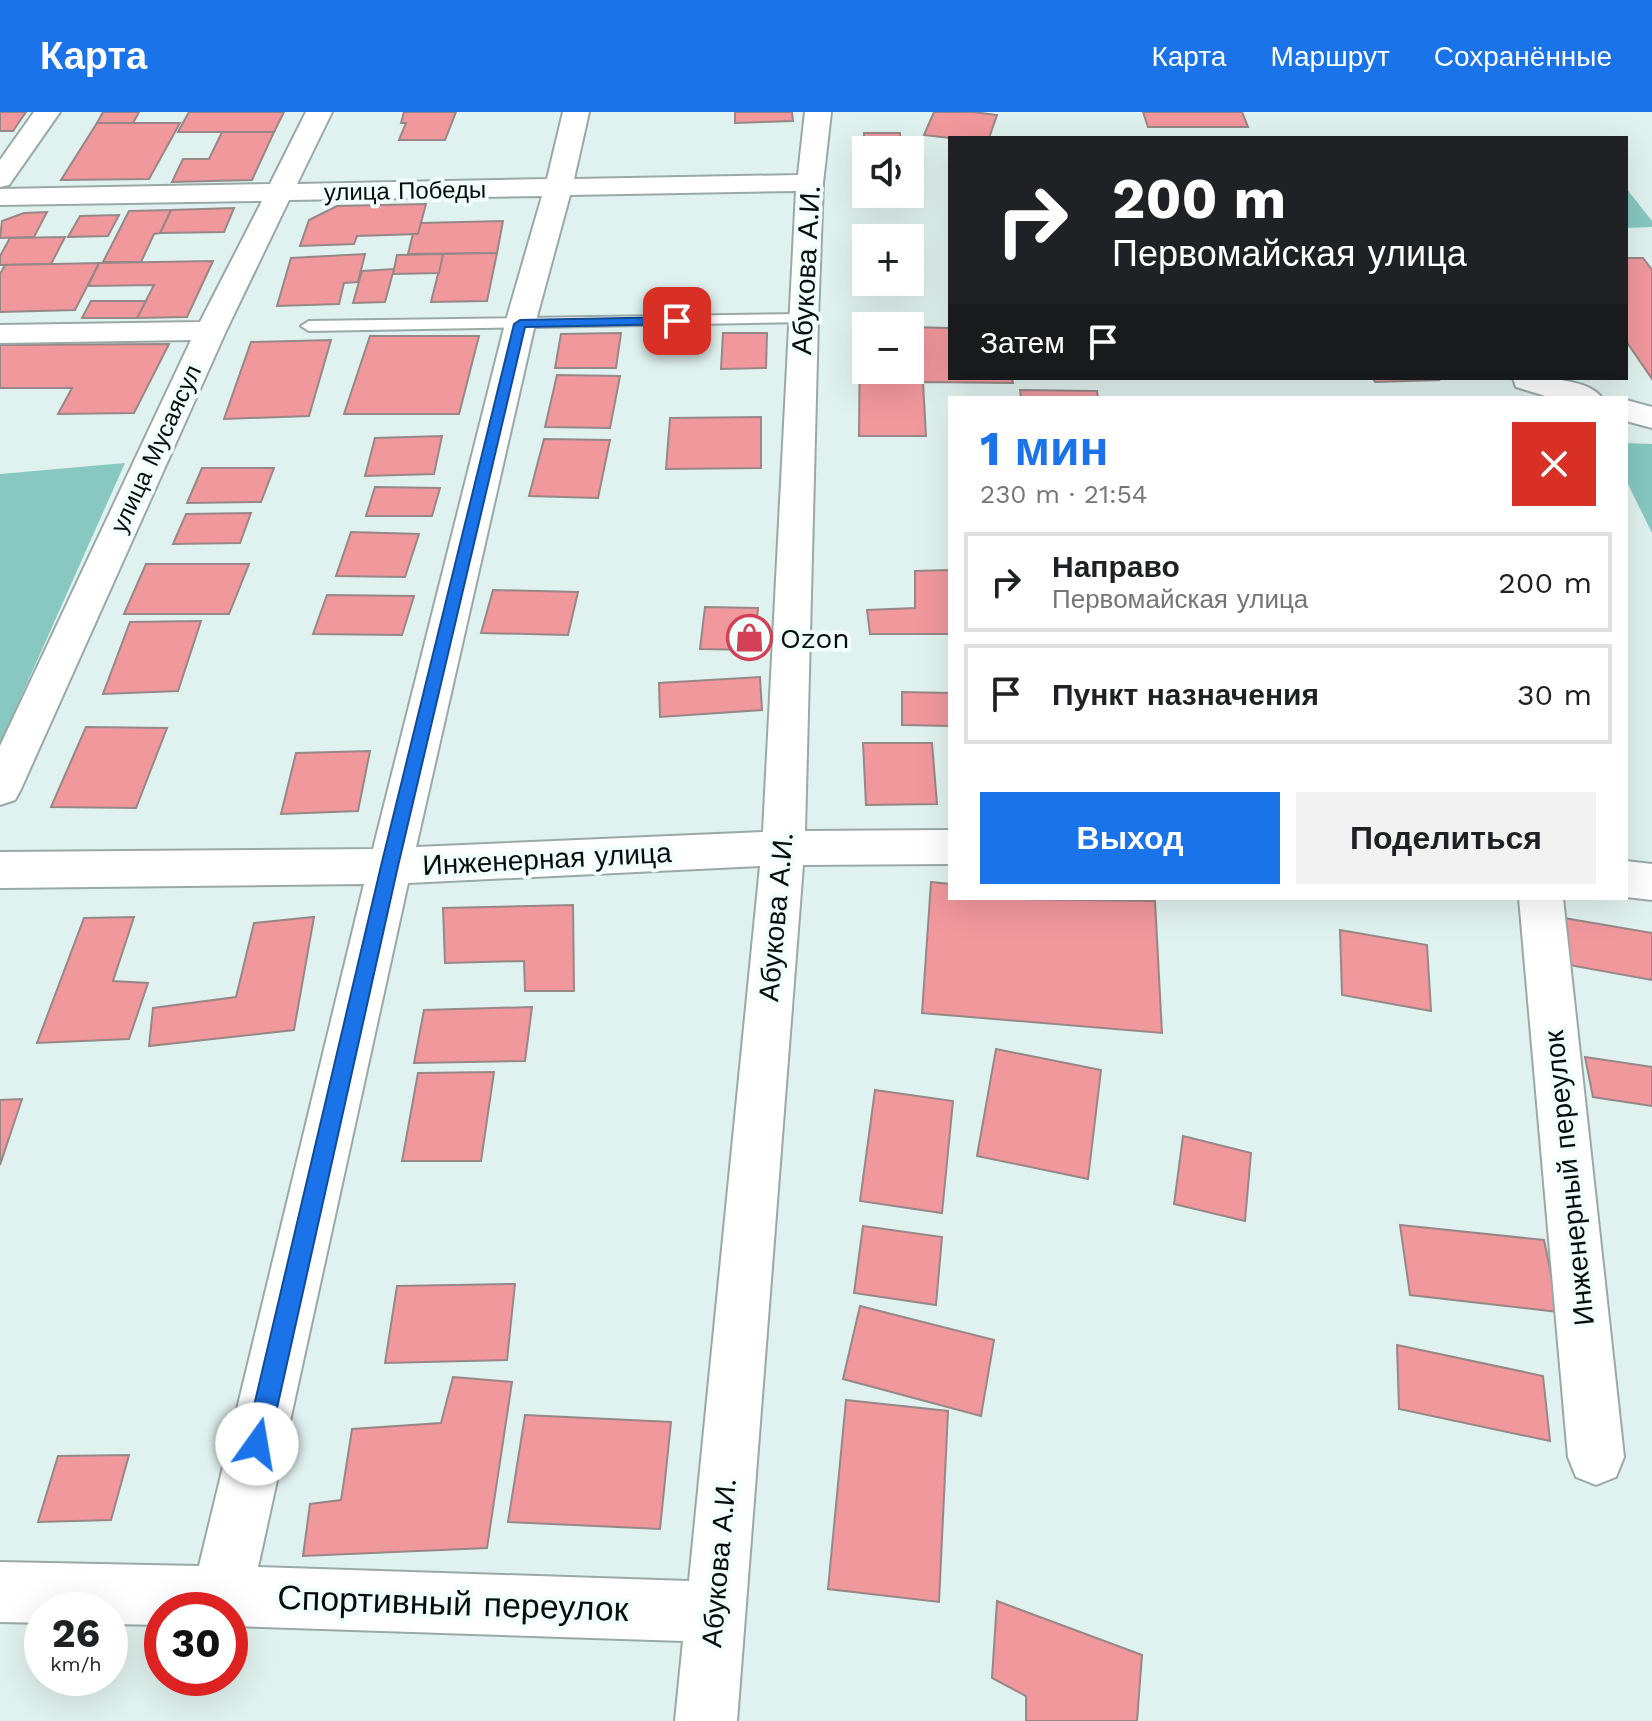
<!DOCTYPE html>
<html lang="ru">
<head>
<meta charset="utf-8">
<style>
  :root { --surface:#fff; --page:#f2f2f2; --text:#202124; --muted:#757577; --line:#e0e0e0; --accent:#1a73e8 }
  body { margin:0; font-family:"Work Sans",sans-serif; background:var(--page); color:var(--text); height:100vh; display:flex; flex-direction:column; font-size:30px; white-space:nowrap }
  * { box-sizing:border-box; margin:0 }
  p { font-size:26px; color:var(--muted) }
  .icon { flex:none; width:44px; height:44px; fill:none; stroke:currentColor; stroke-width:2; stroke-linecap:round; stroke-linejoin:round }
  .map { position:relative; flex:1; overflow:hidden }
  .side { position:absolute; left:948px; top:284px; width:680px; height:504px; display:flex; flex-direction:column; background:var(--surface); border-radius:0px; box-shadow:0 8px 32px #0002 }
  .side>* { flex:none }
  .banner { position:absolute; left:948px; top:24px; width:680px; height:244px; border-radius:0px; box-shadow:0 8px 32px #0002; background:#202124; color:#fff; overflow:hidden }
  .controls { position:absolute; left:852px; top:24px; display:grid; gap:16px }
  .controls a { display:grid; place-items:center; width:72px; height:72px; border-radius:0px; background:var(--surface); box-shadow:0 8px 32px #0002; font-size:40px }
  .speed { position:absolute; left:24px; top:1480px; display:flex; gap:16px; font-size:40px; font-weight:700; text-align:center }
  .speed>* { display:grid; place-content:center; width:104px; height:104px; border-radius:50%; background:var(--surface); box-shadow:0 8px 32px #0002; line-height:1 }
  .speed small { font-size:20px; font-weight:400 }
  .speed .limit { border:12px solid #d22; background:#fff; color:#111 }
  .pin { position:absolute; display:grid; place-items:center; width:68px; height:68px; color:#fff; margin:-34px; border-radius:16px; box-shadow:0 4px 12px #0006 }
  .me { position:absolute; width:88px; margin:-44px; rotate:13deg; stroke-linejoin:round; filter:drop-shadow(0 0 6px #0008) }
  .turn { display:flex; align-items:center; gap:28px; height:168px; padding:0 32px; font-size:36px }
  .turn .icon { width:104px; height:104px; stroke-width:2.5 }
  .turn b { display:block; font-size:56px; line-height:68px }
  .then { display:flex; align-items:center; height:76px; padding:0 32px; background:#0003; gap:16px; font-size:30px }
  .round { display:grid; place-items:center; flex:none; width:84px; height:84px; border-radius:0px; background:var(--page) }
  .headline { display:flex; align-items:center; justify-content:space-between; height:136px; padding:0 32px }
  h1 { font-size:48px; font-weight:700; line-height:60px; color:var(--accent) }
  .action { display:flex; gap:16px; margin-top:auto; padding:16px 32px }
  .action a { flex:1; height:92px; border-radius:0px; background:var(--accent); color:#fff; font-size:32px; font-weight:700; line-height:92px; text-align:center }
  .action a+a { background:var(--page); color:var(--text) }
  ul { padding:0; list-style:none }
  li { display:flex; align-items:center; gap:24px; height:100px; margin:0 16px 12px; padding:0 16px; border:4px solid var(--line); border-radius:0px }
  li div { flex:1 }
  li b { display:block; font-size:30px }
  li em { font-style:normal }
  header { display:flex; align-items:center; gap:48px; box-sizing:border-box; height:112px; padding:0 40px; background:var(--accent); color:#fff }
  header strong { font-size:38px }
  nav { display:flex; gap:44px; margin-inline-start:auto; font-size:28px }
  .map>svg:first-child { display:block }
</style>
</head>
<body>
<header>
<strong>Карта</strong>
<nav><a>Карта</a><a>Маршрут</a><a>Сохранённые</a></nav>
</header>
<div class="map">
<svg width="1652" height="1609" viewBox="0 0 1652 1609">
  <rect width="100%" height="100%" fill="#e0f2ef"/>
  <g fill="#88c8c1">
    <path d="M1626,76L1652,109V115L1626,116Z"/>
    <path d="M1626,331L1652,332V421L1626,368Z"/>
    <path d="M125,351L0,632V362Z"/>
  </g>
  <g fill="#f1989d" stroke="#978787" stroke-width="2">
    <path d="M0,0H26L13,19H0Z"/>
    <path d="M103,0H139L133,11H97Z"/>
    <path d="M189,0H284L274,20H178Z"/>
    <path d="M404,0H456L445,28H399L406,11H401Z"/>
    <path d="M735,0H792L793,9L735,11Z"/>
    <path d="M934,0H973L997,3L989,26H950L924,23Z"/>
    <path d="M1143,0H1242L1248,15H1148Z"/>
    <path d="M97,11H180L149,67L61,68Z"/>
    <path d="M222,20H274L252,68L172,70L183,47H209Z"/>
    <path d="M864,21H900L901,38H866V53H863Z"/>
    <path d="M426,92L418,122L357,124L354,132L300,134L309,108L337,94Z"/>
    <path d="M234,96L224,120L160,121L171,98Z"/>
    <path d="M171,98L160,121L154,122L141,150H103L129,99Z"/>
    <path d="M47,100L34,125L0,126L2,109L24,101Z"/>
    <path d="M119,103L108,124L68,125L80,104Z"/>
    <path d="M503,109L497,141L408,142L413,122H418L421,111Z"/>
    <path d="M65,125L51,152L0,153V144L10,126Z"/>
    <path d="M497,141L487,189L431,190L443,142Z"/>
    <path d="M365,142L358,170L344,171L339,192L277,194L291,146Z"/>
    <path d="M443,142L439,161L393,162L397,143Z"/>
    <path d="M1626,146H1643L1652,158V267L1626,229Z"/>
    <path d="M213,149L187,205L137,206L154,173L88,174L99,151Z"/>
    <path d="M99,151L75,198L0,200V162L5,153Z"/>
    <path d="M394,157L385,190L353,191L362,159Z"/>
    <path d="M91,189H146L137,206H82Z"/>
    <path d="M860,215H866V258H910V215L950,216V266H1012L1013,271L923,270L926,324H859Z"/>
    <path d="M621,221L616,256H555L561,222Z"/>
    <path d="M723,221H767L766,256L721,257Z"/>
    <path d="M370,224H479L459,302H344Z"/>
    <path d="M331,228L309,304L224,307L251,230Z"/>
    <path d="M169,232L134,301L58,302L72,276H0V233Z"/>
    <path d="M557,263L620,264L610,316L545,315Z"/>
    <path d="M1373,266H1438L1439,268L1375,270Z"/>
    <path d="M1020,278L1097,279L1098,286H1021Z"/>
    <path d="M761,305V356L666,357L670,306Z"/>
    <path d="M442,324L434,362L365,364L375,326Z"/>
    <path d="M544,327L610,328L598,386L529,384Z"/>
    <path d="M202,356H274L261,390L187,391Z"/>
    <path d="M375,375L440,376L432,404H366Z"/>
    <path d="M251,401L240,431L173,432L186,402Z"/>
    <path d="M351,420L419,422L405,465L336,464Z"/>
    <path d="M146,452H249L229,502H124Z"/>
    <path d="M950,458V522H870L867,498L915,496V459Z"/>
    <path d="M493,478L578,480L568,523L481,521Z"/>
    <path d="M327,483L414,484L402,523L313,522Z"/>
    <path d="M705,495L758,496L754,538L700,537Z"/>
    <path d="M201,509L178,579L103,582L130,510Z"/>
    <path d="M760,565L762,598L660,605L659,571Z"/>
    <path d="M902,580L950,581V614L902,613Z"/>
    <path d="M86,615L167,616L136,696L51,695Z"/>
    <path d="M863,631H932L937,692L866,693Z"/>
    <path d="M370,639L358,699L281,702L296,641Z"/>
    <path d="M931,770L950,772V786L1155,789L1162,921L922,901Z"/>
    <path d="M573,793L574,879H525L524,849L445,851L443,796Z"/>
    <path d="M134,805L113,869L148,871L129,927L37,931L84,806Z"/>
    <path d="M314,805L294,918L149,934L153,896L236,885L254,811Z"/>
    <path d="M1564,806L1652,821V868L1569,853Z"/>
    <path d="M1340,818L1427,833L1431,899L1342,883Z"/>
    <path d="M532,895L525,949L414,951L424,898Z"/>
    <path d="M996,937L1101,958L1088,1067L977,1044Z"/>
    <path d="M1585,945L1652,955V994L1593,985Z"/>
    <path d="M494,960L481,1049H402L418,961Z"/>
    <path d="M875,978L953,989L942,1101L860,1089Z"/>
    <path d="M22,987L0,1053V988Z"/>
    <path d="M1183,1024L1251,1041L1245,1109L1174,1092Z"/>
    <path d="M1400,1113L1544,1128L1559,1200L1410,1183Z"/>
    <path d="M863,1114L942,1125L936,1193L854,1181Z"/>
    <path d="M515,1172L507,1248L385,1251L397,1174Z"/>
    <path d="M860,1194L994,1228L981,1304L843,1267Z"/>
    <path d="M1397,1233L1543,1264L1550,1329L1399,1297Z"/>
    <path d="M453,1265L512,1270L487,1436L303,1444L310,1392L341,1388L352,1317L441,1311Z"/>
    <path d="M846,1288L948,1299L939,1490L828,1477Z"/>
    <path d="M525,1303L671,1310L660,1417L508,1410Z"/>
    <path d="M129,1343L111,1408L38,1410L58,1344Z"/>
    <path d="M997,1489L1142,1543L1137,1609H1026V1584L992,1566Z"/>
  </g>
  <g fill="none" stroke-linecap="round" stroke-linejoin="round">
    <defs>
      <path id="service" d="M803,202L811,207L809,210L309,219L301,214L309,209Z"/>
      <g id="minor">
        <path d="M34,0H60L9,73L0,75V48Z"/>
        <path d="M306,0H332L297,72L547,67L563,0H589L574,67L798,63L805,0H831L823,71L818,207L805,719L950,718V752L803,753L737,1609H675L683,1529L230,1514V1498H162V1513L110,1512V1498H42V1511L0,1510V1450L199,1454L364,772L0,776V740L373,737L505,212L542,84L289,88L226,219L21,677L15,688L0,693V634L191,228L0,231V213L200,210L262,89L0,93V77L270,72ZM796,79L763,720L416,735L535,212L570,83ZM760,754L689,1469L258,1455L408,771Z"/>
        <path d="M1513,266C1536,266 1588,265 1602,286H1552L1516,275Z"/>
        <path d="M1626,288L1652,295V316L1626,309Z"/>
        <path d="M1626,749L1652,752V788L1626,785Z"/>
        <path d="M1519,786H1563L1624,1345L1616,1365L1596,1373L1576,1365L1568,1345Z"/>
      </g>
    </defs>
    <use href="#service" stroke="#99a9a7" stroke-width="4"/>
    <use href="#minor" stroke="#99a9a7" stroke-width="4"/>
    <use href="#service" fill="#fff" fill-rule="evenodd"/>
    <use href="#minor" fill="#fff" fill-rule="evenodd"/>
  </g>
  <path fill="#1a73e8" stroke="#114b97" stroke-width="2" d="M677,205L681,207V212L525,215L398,754L269,1332L265,1340L257,1344L249,1340L245,1332L381,754L514,212L520,208Z"/>
  <defs>
    <symbol id="shop-ring" viewBox="-11 -11 22 22"><circle r="9.5" fill="#f0fefc" stroke="#d24155" stroke-width="1.5"/><path d="M-5-2.5h2.3a2.7 3.5 0 0 1 5.4 0H5L5.5 6h-11ZM-1.5-2.5h3a1.5 2.3 0 0 0-3 0Z" fill="#d24155"/></symbol>
  </defs>
  <g fill-rule="evenodd">
    <use href="#shop-ring" x="724" y="500" width="51" height="51"/>
  </g>
  <g text-anchor="middle" dominant-baseline="central" stroke-width="8" stroke-linejoin="round" paint-order="stroke">
    <g font-size="24" fill="#070d0c" stroke="#f0fefc">
      <text transform="translate(405 79) rotate(-1)">улица Победы</text>
      <text transform="translate(156 337) rotate(-65)">улица Мусаясул</text>
    </g>
    <g font-size="28" fill="#070d0c" stroke="#f0fefc">
      <text transform="translate(806 158) rotate(-87)">Абукова А.И.</text>
      <text transform="translate(547 747) rotate(-3)">Инженерная улица</text>
      <text transform="translate(776 805) rotate(-85)">Абукова А.И.</text>
      <text transform="translate(1569 1066) rotate(-96)">Инженерный переулок</text>
      <text transform="translate(719 1451) rotate(-85)">Абукова А.И.</text>
    </g>
    <g font-size="28" fill="#070d0c" stroke="#f0fefc" text-anchor="start">
      <text x="780" y="526">Ozon</text>
    </g>
    <g font-size="34" fill="#070d0c" stroke="#f0fefc">
      <text transform="translate(453 1491) rotate(2)">Спортивный переулок</text>
    </g>
  </g>
</svg>
<div class="controls">
<a><svg class="icon" aria-label="sound" viewBox="0 0 24 24"><path d="M4 9h4l5-4v14l-5-4H4zM17 9q2 3 0 6"/></svg></a>
<a>+</a>
<a>−</a>
</div>
<div class="speed"><div>26<small>km/h</small></div><div class="limit">30</div></div>
<div class="pin" style="left:677px;top:209px;background:#d93025"><svg class="icon" aria-label="arrive" viewBox="0 0 24 24"><path d="M6 21V4h12l-3 4 3 4H6"/></svg></div>
<svg class="me" style="left:257px;top:1332px" viewBox="-20 -20 40 40"><circle r="19" fill="#fff"/><path d="M0-13L10 11 0 6-10 11z" fill="#1a73e8"/></svg>
<div class="banner">
<div class="turn"><svg class="icon" aria-label="right" viewBox="0 0 24 24"><path d="M7 20v-9h11M14 6l5 5-5 5"/></svg><div><b>200 m</b>Первомайская улица</div></div>
<div class="then">Затем<svg class="icon" aria-label="arrive" viewBox="0 0 24 24"><path d="M6 21V4h12l-3 4 3 4H6"/></svg></div>
</div>
<section class="side">
<div class="headline"><div><h1>1 мин</h1><p>230 m · 21:54</p></div><a class="round" style="background:#d93025;color:#fff"><svg class="icon" aria-label="close" viewBox="0 0 24 24"><path d="M6 6l12 12M18 6L6 18"/></svg></a></div>
<ul>
<li><svg class="icon" aria-label="right" viewBox="0 0 24 24"><path d="M7 20v-9h11M14 6l5 5-5 5"/></svg><div><b>Направо</b><p>Первомайская улица</p></div><em>200 m</em></li>
<li><svg class="icon" aria-label="arrive" viewBox="0 0 24 24"><path d="M6 21V4h12l-3 4 3 4H6"/></svg><div><b>Пункт назначения</b></div><em>30 m</em></li>
</ul>
<div class="action"><a>Выход</a><a>Поделиться</a></div>
</section>
</div>
</body>
</html>
